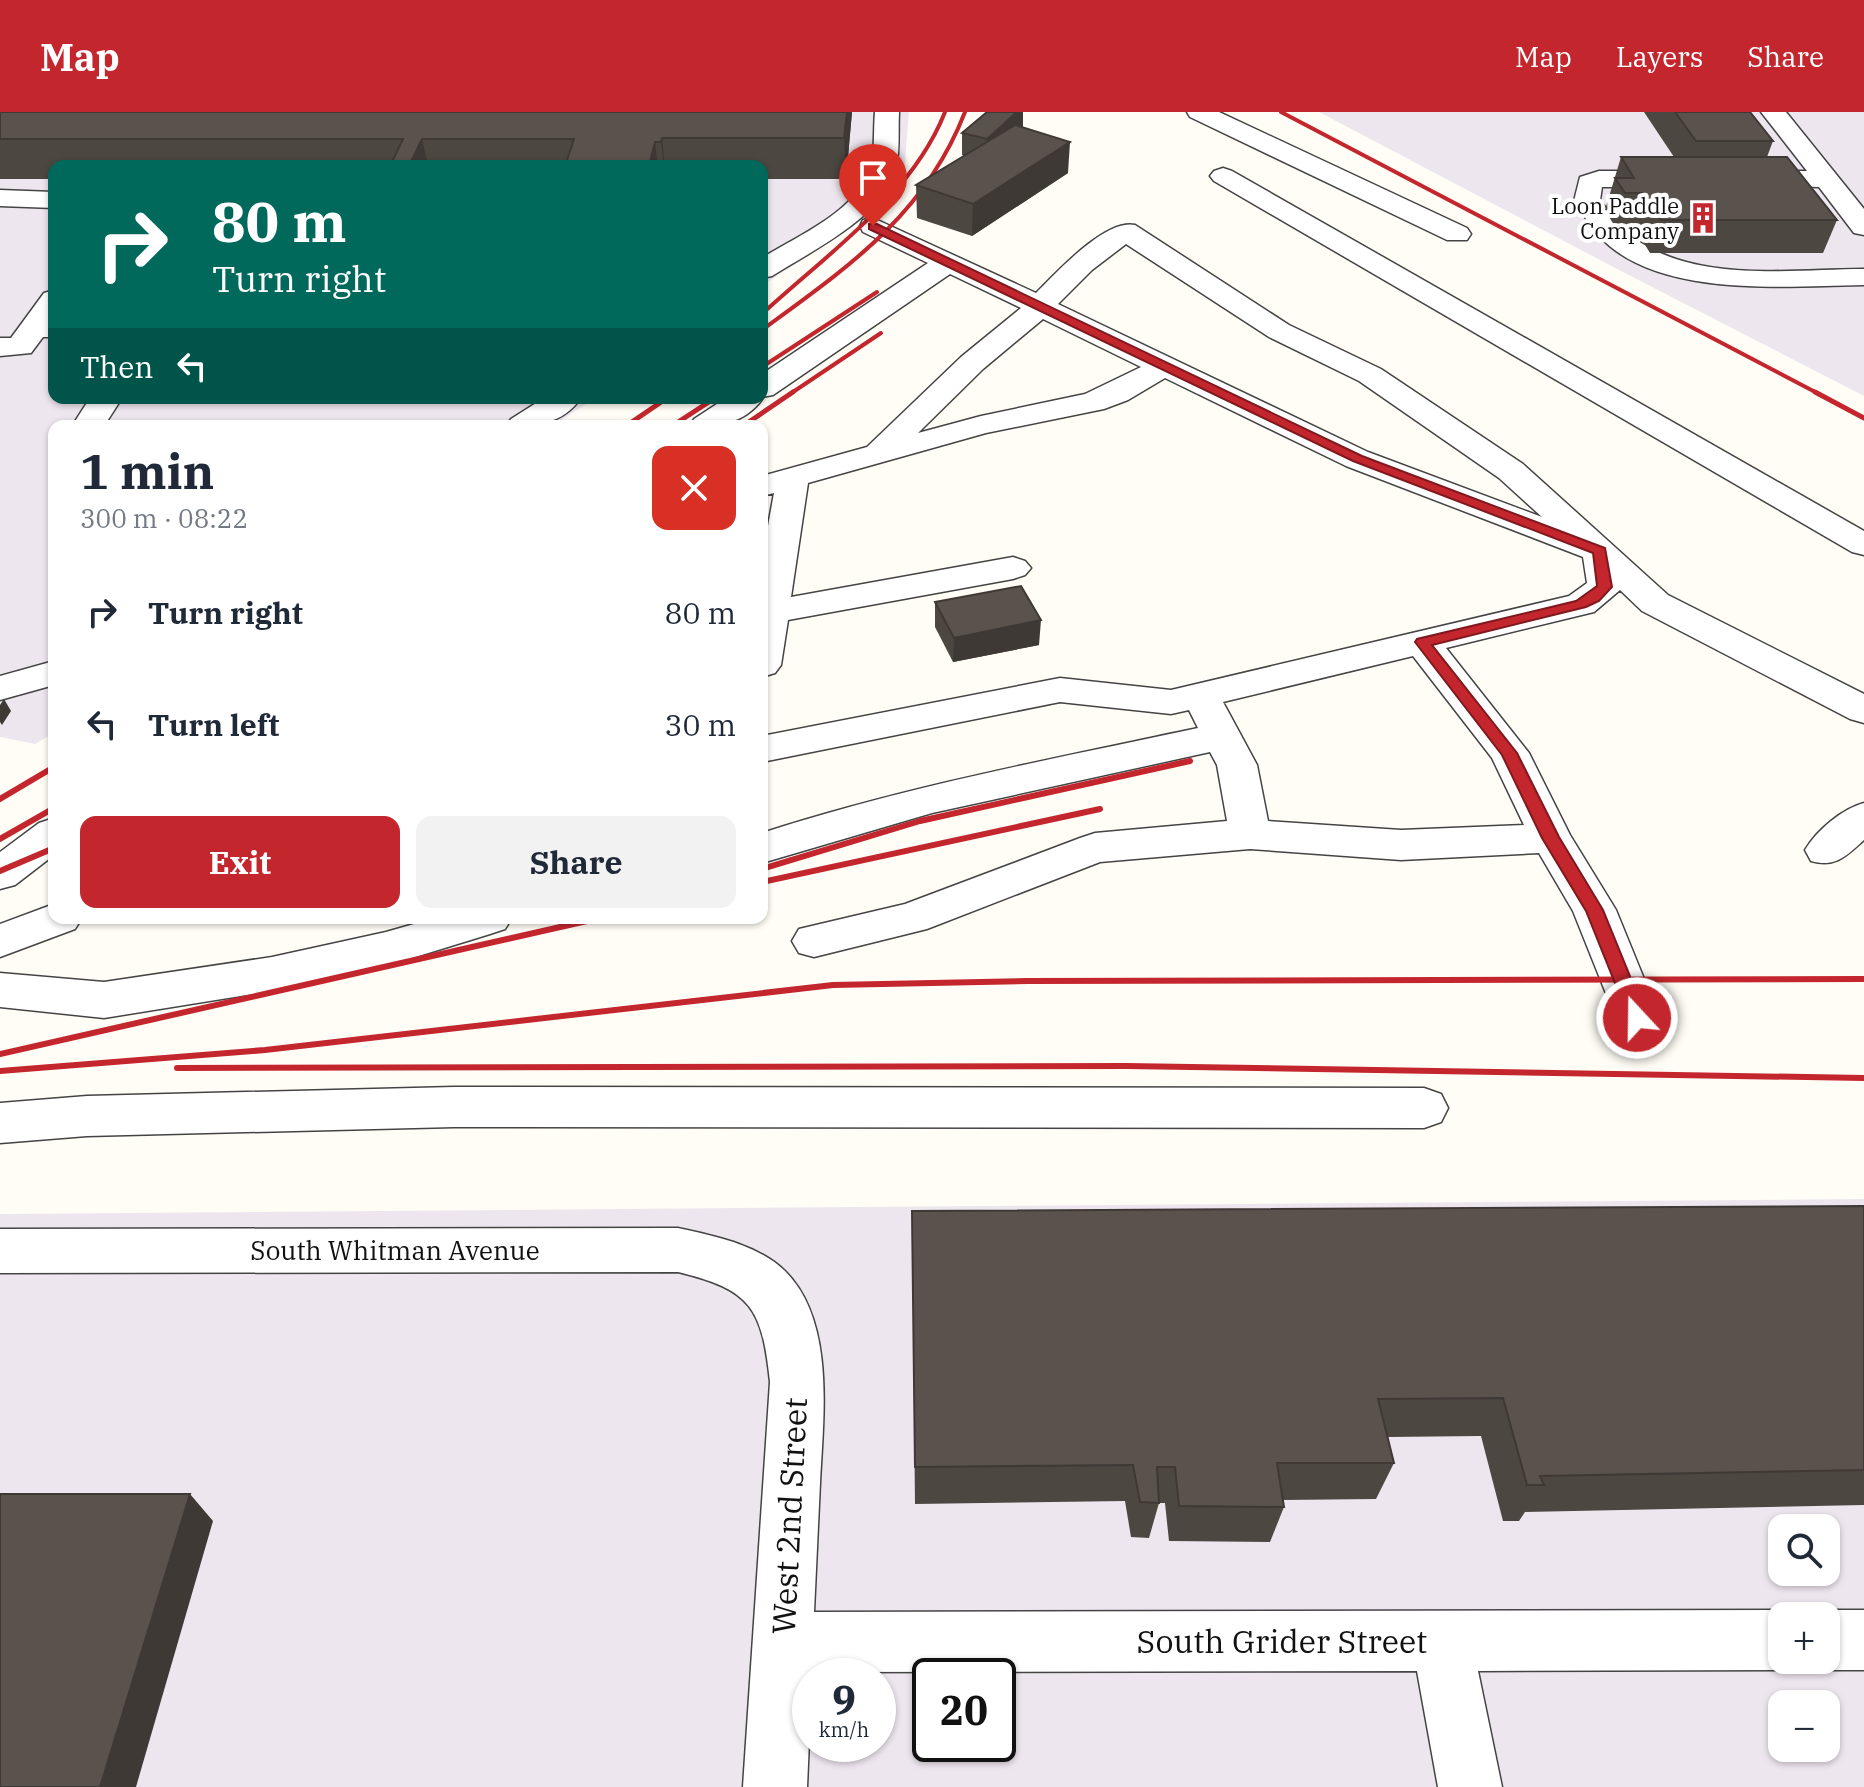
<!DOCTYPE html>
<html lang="en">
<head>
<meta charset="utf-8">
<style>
  :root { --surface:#fff; --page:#f2f2f3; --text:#1f2937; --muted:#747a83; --accent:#c4262e }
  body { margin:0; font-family:"IBM Plex Serif",serif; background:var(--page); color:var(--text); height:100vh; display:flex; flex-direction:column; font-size:30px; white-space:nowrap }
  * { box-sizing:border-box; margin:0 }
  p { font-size:26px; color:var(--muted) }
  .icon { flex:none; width:44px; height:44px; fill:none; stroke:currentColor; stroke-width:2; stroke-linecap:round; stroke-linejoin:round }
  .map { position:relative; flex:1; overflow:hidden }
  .panel { position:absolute; left:48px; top:308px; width:720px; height:504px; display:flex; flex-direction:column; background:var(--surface); border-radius:16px; box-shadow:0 2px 6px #0004 }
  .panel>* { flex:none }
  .banner { position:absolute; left:48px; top:48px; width:720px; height:244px; border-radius:16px; box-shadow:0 2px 6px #0004; background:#00695c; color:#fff; overflow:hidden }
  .controls { position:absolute; left:1768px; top:1402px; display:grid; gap:16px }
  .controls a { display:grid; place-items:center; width:72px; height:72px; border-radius:16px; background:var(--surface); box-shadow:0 2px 6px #0004; font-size:40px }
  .speed { position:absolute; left:792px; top:1546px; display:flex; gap:16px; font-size:40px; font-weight:700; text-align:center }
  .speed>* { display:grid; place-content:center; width:104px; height:104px; border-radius:50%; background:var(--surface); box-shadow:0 2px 6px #0004; line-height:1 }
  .speed small { font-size:20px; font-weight:400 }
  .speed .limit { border:4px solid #111; border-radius:12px; background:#fff; color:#111 }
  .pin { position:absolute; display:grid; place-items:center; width:68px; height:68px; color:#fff; margin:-82px -34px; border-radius:50% 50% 50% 0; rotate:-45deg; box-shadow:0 0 8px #0007 }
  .pin .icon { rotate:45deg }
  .me { position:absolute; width:88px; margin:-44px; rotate:339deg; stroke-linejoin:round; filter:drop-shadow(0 0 6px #0008) }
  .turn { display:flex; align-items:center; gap:28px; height:168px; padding:0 32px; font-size:36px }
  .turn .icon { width:104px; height:104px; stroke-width:2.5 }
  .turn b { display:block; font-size:56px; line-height:68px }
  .then { display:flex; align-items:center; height:76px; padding:0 32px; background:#0003; gap:16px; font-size:30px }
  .round { display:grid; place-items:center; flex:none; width:84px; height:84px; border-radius:16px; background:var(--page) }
  .head { display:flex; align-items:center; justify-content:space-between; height:136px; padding:0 32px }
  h1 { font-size:48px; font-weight:800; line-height:60px }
  .action { display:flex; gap:16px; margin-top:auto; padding:16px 32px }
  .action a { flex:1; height:92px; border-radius:16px; background:var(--accent); color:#fff; font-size:32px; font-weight:800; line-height:92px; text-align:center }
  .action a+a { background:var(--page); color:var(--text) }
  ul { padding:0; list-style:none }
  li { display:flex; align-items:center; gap:24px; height:112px; padding:0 32px }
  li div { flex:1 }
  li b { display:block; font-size:30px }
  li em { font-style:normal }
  header { display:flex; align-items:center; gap:48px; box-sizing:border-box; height:112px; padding:0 40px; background:var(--accent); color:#fff }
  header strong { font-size:38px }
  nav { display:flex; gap:44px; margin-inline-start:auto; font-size:28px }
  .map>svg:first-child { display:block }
</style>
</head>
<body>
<header>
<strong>Map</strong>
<nav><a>Map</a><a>Layers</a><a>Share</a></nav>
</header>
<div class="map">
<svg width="1864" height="1675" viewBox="0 0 1864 1675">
  <rect width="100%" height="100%" fill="#fffdf5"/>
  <g fill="#eee6ef" fill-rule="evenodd">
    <path d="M0,0H909L904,61L886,85L840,122L762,174V54H54V286H595L553,314H54V621L35,632L0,625Z"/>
    <path d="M1319,0H1864V284L1621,159Z"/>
    <path d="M1864,1087V1675H0V1102ZM1782,1416H1826V1460H1782ZM1782,1504H1826V1548H1782ZM810,1564H878V1632H810ZM930,1564H998V1632H930ZM1782,1592H1826V1636H1782Z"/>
  </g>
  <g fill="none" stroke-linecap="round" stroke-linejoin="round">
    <defs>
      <g id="minor">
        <path d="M875,0H899C898,18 900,38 896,56C884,105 811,139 772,164L762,166V146C797,124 851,102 868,62C876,43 873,20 875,0Z"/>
        <path d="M1187,0H1219L1467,116L1471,122L1467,128H1447L1190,5Z"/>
        <path d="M1761,0H1786L1864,97V123L1854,121L1819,75L1738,72L1734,67L1738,62L1747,59H1807Z"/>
        <path d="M1223,56L1232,59L1864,419V443L1852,440L1214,69L1210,64L1214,59Z"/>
        <path d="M1599,59H1674L1683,62L1687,67L1683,72L1674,75H1602L1600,88C1606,96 1612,106 1619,113C1679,174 1787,157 1864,157V173C1786,174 1657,187 1599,124C1590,113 1582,101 1574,89L1580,65Z"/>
        <path d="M0,78L54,80V96L0,94Z"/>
        <path d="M873,106L1036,181C1056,161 1106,106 1135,113L1289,213L1381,257L1523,352L1668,483L1864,582V611L1850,607L1642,499L1620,478L1594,500L1446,536L1529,641L1570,723L1616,798L1660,906L1653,919L1637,924L1621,919L1573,799L1539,741L1401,748L1250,737L1100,750L927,817L814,845L799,841L792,829L799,817L905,792L1080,726L1095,721L1227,709L1217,653L1210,640L932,701L762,751V721C905,675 1052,647 1198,616L1189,598L1171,602L1060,590L762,650V624L1060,566L1171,578L1569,484L1587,471L1583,445L1346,354L1165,266L1128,288L1104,297L986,321L808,371L791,485L1013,445L1025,449L1031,456L1025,463L1013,467L788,508L781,553L775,561L762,565V447L774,381L762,384V364L867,335L961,245L1021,196L950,162L773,283L762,285V262L928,151L863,120L860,114L863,108ZM1126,132L1269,225L1359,269L1499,366L1542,405L1368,340L1058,192L1092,158ZM1043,207L1141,255L1085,282L981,304L918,321L983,257ZM1413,544L1492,646L1524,713L1401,718L1268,709L1257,653L1223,590Z"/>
        <path d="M54,178V225H43L31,241L0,244V226H11L44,181Z"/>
        <path d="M90,286H122L104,314H72Z"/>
        <path d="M544,286H581C562,313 535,314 506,314L511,307Z"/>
        <path d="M726,286H763C744,313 718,314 689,314L694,307Z"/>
        <path d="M54,549V573L0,588V564Z"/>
        <path d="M1864,691V728C1846,744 1836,756 1811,749L1805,738C1817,718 1842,697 1864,691Z"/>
        <path d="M54,706V743L15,773L0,777V740L39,711Z"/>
        <path d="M54,792V806H82L75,817L0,845V812Z"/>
        <path d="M435,806H512L505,817L490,822L386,854L272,879L104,906L0,895V861L104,870L272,845L386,820Z"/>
        <path d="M454,975L1424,976L1441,982L1448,996L1441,1010L1424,1016L454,1015L87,1024L0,1031V991L87,984Z"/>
        <path d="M678,1116C714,1124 757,1132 785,1159C836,1210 823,1306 820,1371C818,1414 816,1457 814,1500L1782,1498L1797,1504H1782V1548H1804L1782,1558L1478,1559L1502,1675H1438L1417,1559L812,1560L807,1675H743L770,1270C762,1196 752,1178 678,1160L0,1161V1117Z"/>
        <path d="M1826,1498H1864V1558H1826L1805,1549L1826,1548V1504H1811Z"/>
      </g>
    </defs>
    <use href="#minor" stroke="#444" stroke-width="3"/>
    <use href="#minor" fill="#fff" fill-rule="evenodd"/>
    <g stroke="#c4262e" stroke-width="4">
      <path d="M1281,0L1819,282"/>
      <path d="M762,202C827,142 912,84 945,0"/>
      <path d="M762,218C848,155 925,103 965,0"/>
      <path d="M762,255L877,180"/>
      <path d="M790,282L881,221"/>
    </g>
    <g stroke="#c4262e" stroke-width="5">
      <path d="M1815,280L1864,306"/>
      <path d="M626,314L667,286"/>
      <path d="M672,314L715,286"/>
      <path d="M743,314L793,280"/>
    </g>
    <g stroke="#c4262e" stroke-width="6">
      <path d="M0,687L54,655"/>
      <path d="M0,727L54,696"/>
      <path d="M762,757L920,709L1190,649"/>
      <path d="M0,759L54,736"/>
      <path d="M762,770L1100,697"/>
      <path d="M0,942L600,806"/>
      <path d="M177,956L1126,954L1864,966"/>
      <path d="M0,959L265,938L833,873L1027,869L1864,867"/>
    </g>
  </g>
  <g fill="#4d4742">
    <path d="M0,0H852L846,67H762V54H54V67H0Z"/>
    <path d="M1644,0H1750L1773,29L1767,45L1837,108L1823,141H1650L1633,113H1614L1605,98L1621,45H1674Z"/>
    <path d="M1022,16L1068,61L972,124L917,106L916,73L965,44L962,43V21Z"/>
    <path d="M935,490L1039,533L953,550L935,515Z"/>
    <path d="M1864,1094V1393L1525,1400L1519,1409H1503L1481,1324L1388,1325L1394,1351L1376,1387L1283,1388L1284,1395L1270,1430L1169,1429L1165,1391H1159L1149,1426L1131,1425L1125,1389L915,1392L912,1099Z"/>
  </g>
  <g fill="#3f3936">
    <path d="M847,0H852L846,67L844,26Z"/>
    <path d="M1017,0H1023V15L986,48L987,27Z"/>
    <path d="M662,26L665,54H664L661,30Z"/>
    <path d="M422,27L428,54H409Z"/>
    <path d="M655,30L658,54H649Z"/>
    <path d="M1070,30L1068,61L972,124L973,92Z"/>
    <path d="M1041,508L1039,533L953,550L954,526Z"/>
    <path d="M4,587L11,599L2,613L0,610V593Z"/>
    <path d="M190,1382L213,1409L136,1675H100Z"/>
  </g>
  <g fill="#5a524d" stroke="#3f3936" stroke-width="2">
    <path d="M0,0H847L844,26H662L661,30H655L649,54H565L574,27H422L409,54H390L403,27H0Z"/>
    <path d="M987,0H1017L987,27L962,21Z"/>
    <path d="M1675,0H1750L1773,29H1696Z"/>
    <path d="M1015,13L1070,30L973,92L916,73Z"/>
    <path d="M1621,45H1787L1837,108H1661L1644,81H1625L1615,66H1634Z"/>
    <path d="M1021,474L1041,508L954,526L935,490Z"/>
    <path d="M1864,1094V1358L1540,1364L1544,1373H1527L1503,1286L1378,1287L1394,1351H1277L1284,1395L1179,1394L1175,1355H1157L1159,1391L1140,1390L1133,1353L915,1355L912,1099Z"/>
    <path d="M0,1382H190L100,1675H0Z"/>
  </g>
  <path fill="#c4262e" stroke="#7f191e" stroke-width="2" d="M869,112H877L1362,344L1605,436L1612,475L1599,489L1586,495L1432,533L1517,641L1559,725L1603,798L1647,906L1644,911H1631L1586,799L1542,726L1502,643L1415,530L1417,527L1576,489L1597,474L1593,441L1353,349L869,117Z"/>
  <defs>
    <symbol id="building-bare" viewBox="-9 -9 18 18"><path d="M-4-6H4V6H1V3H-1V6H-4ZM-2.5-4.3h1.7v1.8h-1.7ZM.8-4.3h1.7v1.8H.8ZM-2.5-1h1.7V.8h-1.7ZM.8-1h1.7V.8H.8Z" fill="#c4262e" stroke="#fff" stroke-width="2.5" paint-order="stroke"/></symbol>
  </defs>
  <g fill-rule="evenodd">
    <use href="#building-bare" x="1681" y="84" width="44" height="44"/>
  </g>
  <g text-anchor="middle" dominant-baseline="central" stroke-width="8" stroke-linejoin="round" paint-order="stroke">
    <g font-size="22" fill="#111" stroke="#fff" text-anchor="end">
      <text x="1679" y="93">Loon Paddle<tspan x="1679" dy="25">Company</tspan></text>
    </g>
    <g font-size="26" fill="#111" stroke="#fff">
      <text x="395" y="1138">South Whitman Avenue</text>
    </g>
    <g font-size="32" fill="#111" stroke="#fff">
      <text transform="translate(789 1404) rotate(-87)">West 2nd Street</text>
      <text x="1282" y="1529">South Grider Street</text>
    </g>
  </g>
</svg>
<div class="controls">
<a><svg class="icon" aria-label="search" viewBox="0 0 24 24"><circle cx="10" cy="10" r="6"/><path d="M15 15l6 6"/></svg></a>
<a>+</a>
<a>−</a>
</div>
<div class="speed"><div>9<small>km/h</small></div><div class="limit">20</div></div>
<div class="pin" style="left:873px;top:114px;background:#d93025"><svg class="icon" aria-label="arrive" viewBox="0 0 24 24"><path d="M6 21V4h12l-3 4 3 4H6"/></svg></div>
<svg class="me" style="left:1637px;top:906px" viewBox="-20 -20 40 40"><circle r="17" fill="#c4262e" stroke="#fff" stroke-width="3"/><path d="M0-11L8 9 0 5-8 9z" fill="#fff"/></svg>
<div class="banner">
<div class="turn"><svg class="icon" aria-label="right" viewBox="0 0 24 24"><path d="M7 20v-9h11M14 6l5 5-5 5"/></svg><div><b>80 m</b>Turn right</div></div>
<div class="then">Then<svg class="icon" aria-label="left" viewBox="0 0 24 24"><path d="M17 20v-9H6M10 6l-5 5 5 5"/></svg></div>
</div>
<section class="panel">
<div class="head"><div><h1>1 min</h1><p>300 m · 08:22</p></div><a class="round" style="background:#d93025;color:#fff"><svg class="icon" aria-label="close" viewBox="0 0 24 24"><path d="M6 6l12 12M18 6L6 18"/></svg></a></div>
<ul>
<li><svg class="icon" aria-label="right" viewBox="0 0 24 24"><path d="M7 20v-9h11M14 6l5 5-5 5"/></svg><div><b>Turn right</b></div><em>80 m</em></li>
<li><svg class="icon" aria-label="left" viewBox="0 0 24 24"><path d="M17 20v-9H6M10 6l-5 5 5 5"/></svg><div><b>Turn left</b></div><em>30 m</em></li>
</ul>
<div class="action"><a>Exit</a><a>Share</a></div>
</section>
</div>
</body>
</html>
